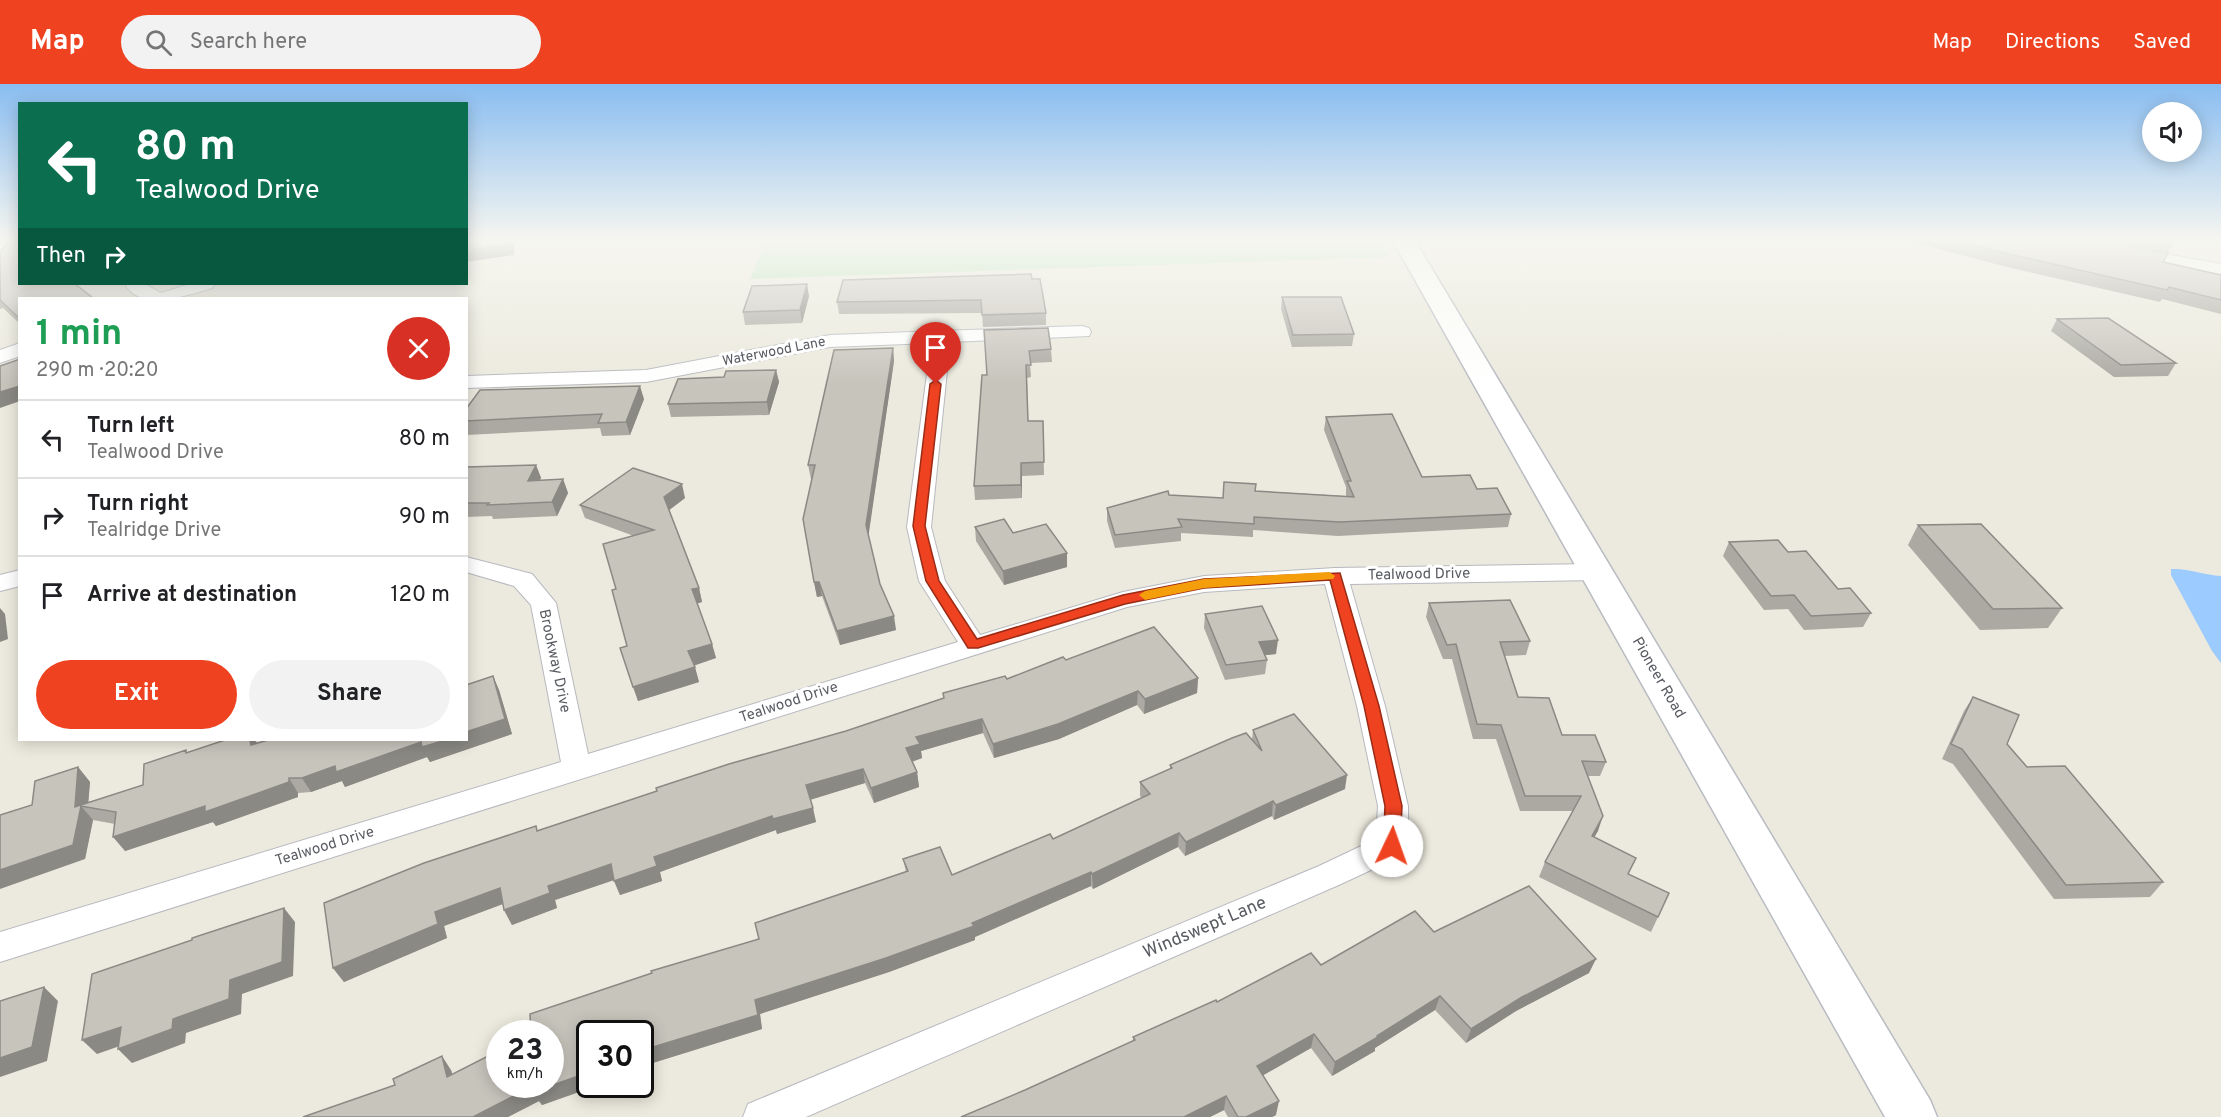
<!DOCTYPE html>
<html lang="en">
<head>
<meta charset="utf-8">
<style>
  :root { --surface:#fff; --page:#f2f2f2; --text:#202124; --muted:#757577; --line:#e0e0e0; --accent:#ef4221 }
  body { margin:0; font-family:Overpass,sans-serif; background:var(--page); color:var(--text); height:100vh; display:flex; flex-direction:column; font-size:22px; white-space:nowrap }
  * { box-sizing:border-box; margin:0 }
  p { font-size:20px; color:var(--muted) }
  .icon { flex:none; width:33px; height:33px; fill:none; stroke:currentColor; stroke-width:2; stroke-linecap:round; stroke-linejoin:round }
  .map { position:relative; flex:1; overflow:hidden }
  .drawer { position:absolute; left:18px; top:213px; width:450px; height:444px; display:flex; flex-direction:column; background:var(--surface); border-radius:0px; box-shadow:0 3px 15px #0003 }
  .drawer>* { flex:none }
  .top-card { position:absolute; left:18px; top:18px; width:450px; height:183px; border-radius:0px; box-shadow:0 3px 15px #0003; background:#0b6e4f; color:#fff; overflow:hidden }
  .controls { position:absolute; left:2142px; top:18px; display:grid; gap:12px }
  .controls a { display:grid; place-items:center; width:60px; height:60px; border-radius:50%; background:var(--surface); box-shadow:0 3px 15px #0003; font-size:30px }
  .speed { position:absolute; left:486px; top:936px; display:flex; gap:12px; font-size:30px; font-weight:700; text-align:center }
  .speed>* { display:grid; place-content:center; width:78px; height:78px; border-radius:50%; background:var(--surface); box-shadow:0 3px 15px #0003; line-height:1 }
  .speed small { font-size:15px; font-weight:400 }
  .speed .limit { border:3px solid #111; border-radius:9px; background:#fff; color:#111 }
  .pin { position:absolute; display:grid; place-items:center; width:51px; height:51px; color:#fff; margin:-62px -26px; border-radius:50% 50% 50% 0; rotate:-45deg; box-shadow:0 0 6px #0007 }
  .pin .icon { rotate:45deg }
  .me { position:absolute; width:66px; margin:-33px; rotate:3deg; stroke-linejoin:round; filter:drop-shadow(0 0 4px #0008) }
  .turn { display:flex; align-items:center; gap:21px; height:126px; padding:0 18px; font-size:27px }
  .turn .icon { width:78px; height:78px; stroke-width:2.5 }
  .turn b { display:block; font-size:42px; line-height:51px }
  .then { display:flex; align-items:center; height:57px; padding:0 18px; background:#0003; gap:12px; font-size:22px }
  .round { display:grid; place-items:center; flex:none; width:63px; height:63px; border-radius:32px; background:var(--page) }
  .head { display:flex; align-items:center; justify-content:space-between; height:102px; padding:0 18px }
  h1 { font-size:36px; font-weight:700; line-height:45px; color:#1e9e55 }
  .primary-button { display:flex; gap:12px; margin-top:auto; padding:12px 18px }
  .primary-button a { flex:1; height:69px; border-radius:36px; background:var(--accent); color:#fff; font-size:24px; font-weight:700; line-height:69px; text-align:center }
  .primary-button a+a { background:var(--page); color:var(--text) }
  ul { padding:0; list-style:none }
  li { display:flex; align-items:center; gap:18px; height:78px; padding:0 18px; border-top:2px solid var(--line) }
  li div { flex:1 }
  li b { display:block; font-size:22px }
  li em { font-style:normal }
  header { display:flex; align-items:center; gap:36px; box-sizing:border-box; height:84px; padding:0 30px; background:var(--accent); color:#fff }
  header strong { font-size:28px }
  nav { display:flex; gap:33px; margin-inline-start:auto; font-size:21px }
  .search { width:420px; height:54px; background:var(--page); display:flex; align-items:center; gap:15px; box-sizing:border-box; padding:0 21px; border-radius:33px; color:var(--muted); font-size:22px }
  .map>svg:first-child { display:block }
</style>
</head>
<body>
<header>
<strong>Map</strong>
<div class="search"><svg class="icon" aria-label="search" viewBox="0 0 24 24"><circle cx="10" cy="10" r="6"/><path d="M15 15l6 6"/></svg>Search here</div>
<nav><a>Map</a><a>Directions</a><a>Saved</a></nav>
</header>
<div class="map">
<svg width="2221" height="1033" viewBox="0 0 2221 1033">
  <rect width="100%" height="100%" fill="#eceade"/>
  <path fill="#b9e5bd" d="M767,155H1378L1389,173L750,195Z"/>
  <path fill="#9bcbff" d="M2171,485C2188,484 2204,491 2221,492V579L2212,567L2171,491Z"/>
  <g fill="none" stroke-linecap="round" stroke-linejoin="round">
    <defs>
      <g id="minor">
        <path d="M2132,164L2221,180V190L2126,173L2124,169Z"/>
        <path d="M125,200H145L161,209L190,200H215L212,204C189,211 139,228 125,200Z"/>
        <path d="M1082,242L1089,244L1091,248L1089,252L950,258L931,443L945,497L980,551L1123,508L1204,492L1335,484L1597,480L1606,483L1609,488L1606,493L1597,496L1350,500L1385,622L1408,722V762L1403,771L1341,800L806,1033H743L748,1020L1319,782L1376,755L1378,722L1357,622L1325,500L1204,508L1127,523L0,878V848L561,678L531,521L514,502L466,488V473L532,490L556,519L588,670L958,558L919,497L907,443L931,259L830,263L646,298L466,304V292L646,286L830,251Z"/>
        <path d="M20,259V272L0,279V266Z"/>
        <path d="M20,486V502L0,507V491Z"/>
      </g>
      <path id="secondary" d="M1392,155H1414L1930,1016L1937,1033H1885Z"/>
    </defs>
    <use href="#minor" stroke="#b7b9bf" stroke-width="2"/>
    <use href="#secondary" stroke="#b8bbc2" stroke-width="3"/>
    <use href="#minor" fill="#fff" fill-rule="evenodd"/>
    <use href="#secondary" fill="#fff" fill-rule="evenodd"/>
  </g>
  <g fill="#aba9a2">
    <path d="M1900,155H2089L2163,178L2221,191V230L2162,215L2160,218L2007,183Z"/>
    <path d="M2099,155H2175L2168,168Z"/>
    <path d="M0,167L20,214V240L3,224L0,225Z"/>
    <path d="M1032,195L1046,229V241L983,243L982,229L839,230L837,218Z"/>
    <path d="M809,212L802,239L745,241L743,228Z"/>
    <path d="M1282,213L1354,250L1352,262L1292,263L1281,225Z"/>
    <path d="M2057,235L2176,279L2168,292L2114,293L2051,247Z"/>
    <path d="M984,246L1051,265L1052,278L1030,279L1031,293L1027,294L1028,337H1043L1044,391L1022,392V414L975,416L974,402L987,291Z"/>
    <path d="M893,264L894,277L868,452L880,500L896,546L840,561L822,512L817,513L814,498L812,395H811L808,381Z"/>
    <path d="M776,286L779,298L769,331L671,333L668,320Z"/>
    <path d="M644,315L630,351L602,352L600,344L466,351V325Z"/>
    <path d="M1326,333L1422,393L1477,405L1511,430L1508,443L1338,452L1253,446V453L1181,449V457L1115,464L1107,437V424L1169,411L1223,414L1255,407L1346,412V403L1324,346Z"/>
    <path d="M536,381L541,394L540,396L563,395L568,409L557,432L493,435L492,432L466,433V383Z"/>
    <path d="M685,414L669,426L699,504L702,518L697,519L712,560L716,574L694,581L699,598L638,617L616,505L634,452L585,434L580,421Z"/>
    <path d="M1918,441L2062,524L2048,544L1980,546L1908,461Z"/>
    <path d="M975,443L1013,449L1067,469V483L1004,501L976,457Z"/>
    <path d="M1729,458L1788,468L1871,529L1863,543L1804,546L1788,525L1764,526L1723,472Z"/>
    <path d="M1429,519L1530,557L1526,571L1505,572L1518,613L1562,651L1606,678L1600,692H1588L1598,747L1594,753L1629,791L1658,833L1651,848L1539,793L1545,778L1573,727H1520L1496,655H1473L1452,575H1443L1426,533Z"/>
    <path d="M1205,530L1276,570L1265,571L1267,576L1265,590L1225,596L1204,544Z"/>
    <path d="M1066,576L1198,594L1197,609L1144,630L1137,621L1059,655L994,674L983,649L921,667L922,674L912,678L917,688L919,703L874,719L865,699L810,715L816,738L777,750L776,746L660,788L662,797L620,811L614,796L555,816L557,824L512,841L504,826L503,820L444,842L447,854L344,898L333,884L538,746L846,647L943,614V609L1007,595Z"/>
    <path d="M493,592L499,606L512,650L430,678L427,673L345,703L342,697L311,708L298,709V713L216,742L213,738L125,767L115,740L93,736L85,775L32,721L78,683L90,698L88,718L143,701L187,668L257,659L466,656Z"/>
    <path d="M1973,613L2007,660L2027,683L2163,798L2150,813L2054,815L1953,680L1942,675L1964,627Z"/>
    <path d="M1253,646L1345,705L1274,736L1272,732L1185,772L1178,763L1093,805L1091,802L975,853V856L889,888L760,930L762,945L643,982V986L542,1021L539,1017L508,1033H303L451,986L452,990L759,855L906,788L903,775L952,791L1053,755L1142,714L1140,712V698L1170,685V681L1252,656Z"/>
    <path d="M1434,848L1589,889L1516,927L1466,959L1435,926L1375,964V967L1332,992L1311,964L1263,991L1276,1031L1272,1033H1228L1224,1026L1210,1033H961L1025,1006L1133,957V953L1217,918L1321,881Z"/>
  </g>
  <g fill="#8b8984">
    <path d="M510,155H514V171L466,178V166Z"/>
    <path d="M807,200L809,212L802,239L800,226Z"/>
    <path d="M893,264L894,277L868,455L866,441Z"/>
    <path d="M776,286L779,298L769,331L767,318Z"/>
    <path d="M20,302V317L0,324V308Z"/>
    <path d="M640,302L644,315L630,351L626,338Z"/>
    <path d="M1021,379L1022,392V414L1021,401Z"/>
    <path d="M536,381L541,394L533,410L528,397Z"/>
    <path d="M563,395L568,409L557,432L552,418Z"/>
    <path d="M682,400L685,414L668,427L664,413Z"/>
    <path d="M1067,469V483L1004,501L1003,487Z"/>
    <path d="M814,498H819L822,512L817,513Z"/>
    <path d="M699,504L702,518L696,520L692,505Z"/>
    <path d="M0,524L5,530L8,555L0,558Z"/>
    <path d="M894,532L896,546L840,561L837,547Z"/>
    <path d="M1278,556L1276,570L1258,572L1259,558Z"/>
    <path d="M712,560L716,574L693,582L688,567Z"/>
    <path d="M695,583L699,598L638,617L633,603Z"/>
    <path d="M493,592L499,606L512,650L430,678L427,673L345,703L342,697L311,708L302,694L335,682L421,658L446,656H466V648Z"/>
    <path d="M1198,594L1197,609L1144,630L1145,615Z"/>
    <path d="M1138,607L1137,621L1059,655L994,674L993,660Z"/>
    <path d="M982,635L983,649L921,667L922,674L908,679L906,664L916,653Z"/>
    <path d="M250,656H255L259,662L251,661Z"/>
    <path d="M78,683L90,698L88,723L81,722L93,736L85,775L0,805V786L75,723Z"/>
    <path d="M863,685L865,699L810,716L806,701Z"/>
    <path d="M917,688L919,703L874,719L871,704Z"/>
    <path d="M1347,691L1345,705L1274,736L1276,721Z"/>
    <path d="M289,694L298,709V713L216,742L213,738L125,767L113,753Z"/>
    <path d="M1273,717L1272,732L1185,772L1186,758Z"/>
    <path d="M813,724L816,738L777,750L776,746L660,788L662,797L620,811L614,797L654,773L772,732Z"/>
    <path d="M1603,732L1598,747L1586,767L1592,752Z"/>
    <path d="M1179,749L1178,763L1093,805L1092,790Z"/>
    <path d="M611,780L617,795L555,816L557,824L512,841L504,826L548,802Z"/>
    <path d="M1091,788V802L975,853V856L889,888L760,930L762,945L643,982V986H640V967L755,916L972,839Z"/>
    <path d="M500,804L508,818L444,842L447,854L344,898L333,884L435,828Z"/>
    <path d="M284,824L295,838L293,892L242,910L241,930L186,949L185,959L132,979L118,965L173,935L230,896Z"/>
    <path d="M1596,875L1589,889L1516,927L1466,959L1471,945L1522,913Z"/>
    <path d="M44,903L58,917L47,977L0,993V974Z"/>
    <path d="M1440,912L1435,926L1375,964V967L1332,992L1335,978Z"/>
    <path d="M121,943L134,957L97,970L82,956Z"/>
    <path d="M1314,950L1311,964L1255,996L1257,982Z"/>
    <path d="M442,972L451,986L457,1006L447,993Z"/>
    <path d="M590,988V1000H601L542,1021L539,1017L508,1033H473L533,1002Z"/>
    <path d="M1226,1012L1224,1026L1210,1033H1184Z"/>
    <path d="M1279,1017L1276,1031L1272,1033H1246Z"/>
  </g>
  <g fill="#c7c4bc" stroke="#8b8984" stroke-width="1.5">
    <path d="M12,155H20V200H75L93,214H20V235L0,216V167Z"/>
    <path d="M466,155H510V160L466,166Z"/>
    <path d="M1949,155H2089L2168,169L2163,178L2221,191V216L2169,203L2167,206L2013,171Z"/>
    <path d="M1031,190L1032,195H1040L1046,229L982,231L981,216L837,218L843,196Z"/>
    <path d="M807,200L800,226L743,228L752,202Z"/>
    <path d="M1282,213H1341L1354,250L1293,251Z"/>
    <path d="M2108,234L2176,279L2121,281L2057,235Z"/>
    <path d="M1048,244L1051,265L1029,267L1031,281H1026L1028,337H1043L1044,378L1021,379V401L974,402L982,291H987L984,246Z"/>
    <path d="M893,264L866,441L880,500L894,532L837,547L819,498H814L803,435L815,381H808L834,266Z"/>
    <path d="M20,275V302L0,308V282Z"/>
    <path d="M776,286L767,318L668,320L678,295L724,293L726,287Z"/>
    <path d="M640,302L626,338L598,339L602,330L466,337V325L480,306Z"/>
    <path d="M1392,330L1422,393L1470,391L1477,405L1497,404L1511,430L1340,438L1254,433V440L1178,435L1182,443L1115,451L1107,424L1168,407L1169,411L1223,414L1224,398L1256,400L1255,407L1354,413L1347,397H1351L1326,333Z"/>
    <path d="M536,381L528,397L563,395L552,418L487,421L489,419H466V383Z"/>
    <path d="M633,384L682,400L664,413L699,504L692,505L712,560L688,567L695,583L633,603L620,564L627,562L612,506L616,505L603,460L654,446L580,421Z"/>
    <path d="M1004,435L1013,449L1046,440L1067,469L1003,487L975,443Z"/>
    <path d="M1981,440L2062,524L1993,525L1918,441Z"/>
    <path d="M1778,456L1788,468L1806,467L1838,505L1850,504L1871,529L1811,532L1794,511L1771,512L1729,458Z"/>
    <path d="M1510,516L1530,557L1500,558L1518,613L1549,614L1562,651H1595L1606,678L1582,677L1603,732L1592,752L1636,774L1628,790L1669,809L1658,833L1545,778L1581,712H1525L1501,641L1477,640L1456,560L1447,561L1429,519Z"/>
    <path d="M1262,522L1278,556L1259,558L1267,576L1226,581L1205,530Z"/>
    <path d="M1154,543L1198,594L1145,615L1138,607L1058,640L993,660L982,635L916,653L920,660L906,664L917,688L871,704L863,685L806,701L813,724L773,735L772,732L654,773L657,782L614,797L611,780L548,802L550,809L504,826L500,804L435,828L438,840L333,884L324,819L424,779L536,742L537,747L657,707L656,704L729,680L846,647L944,614L943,609L1005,592L1007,595L1063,573L1066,576Z"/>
    <path d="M493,592L505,635L466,648V601Z"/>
    <path d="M1973,613L2019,631L2007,660L2027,683L2065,682L2163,798L2066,801L1962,665L1951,660Z"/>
    <path d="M1294,630L1347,691L1276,721L1273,717L1186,758L1179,749L1092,790L1091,788L972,839L974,842L886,874L755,916L758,931L640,967V950H590V988L533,1008V1002L473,1033H303L395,1001L393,995L442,972L447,993L500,966V1000H550V950H531L530,930L652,889L651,887L759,855L755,839L908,787L903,775L940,763L952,791L1050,750L1053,755L1150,710L1140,698L1172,684L1170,681L1232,654L1246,649L1262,667L1253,646Z"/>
    <path d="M225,656H250L251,661L268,656H446L422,663L421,658L336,688L335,682L302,694H289V698L205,728V722L113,753L116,728L81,722L73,761L0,786V731L32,721L35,697L78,683L75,723L143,701L144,680L186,666V669Z"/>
    <path d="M1529,802L1596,875L1522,913L1471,945L1440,912L1377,952L1378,953L1335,978L1314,950L1257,982L1279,1017L1246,1033H1238L1226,1012L1184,1033H961L1025,1006L1135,956L1133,953L1216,916L1217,918L1311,869L1321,881L1415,827L1434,848Z"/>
    <path d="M284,824L282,878L230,896L229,915L173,935L172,945L118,965L121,943L82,956L92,890L192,856V854Z"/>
    <path d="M44,903L32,963L0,974V917Z"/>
  </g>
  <linearGradient id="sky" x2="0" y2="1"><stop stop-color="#89bdf1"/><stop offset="0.52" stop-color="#f6f6f0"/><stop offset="1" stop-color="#f6f6f0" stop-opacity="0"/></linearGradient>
  <rect width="2221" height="300" fill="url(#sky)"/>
  <path fill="#ef4221" stroke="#9b2b15" stroke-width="1.5" d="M936,296L941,300L925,442L939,497L977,555L1123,511L1204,495L1340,489L1379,622L1402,722L1400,762L1398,767L1392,769L1386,767L1383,762L1385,722L1364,622L1330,496L1204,504L1125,520L978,564H968L926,497L913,442L930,300Z"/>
  <path fill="#f59e0b" d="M1329,488L1335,492L1333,495L1204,504L1145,516L1139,511L1145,507L1204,495Z"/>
  <g text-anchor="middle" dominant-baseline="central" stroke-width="6" stroke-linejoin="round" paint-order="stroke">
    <g font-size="14" fill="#585b61" stroke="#fff">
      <text transform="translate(774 268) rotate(-11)">Waterwood Lane</text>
    </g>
    <g font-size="15" fill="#585b61" stroke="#fff">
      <text transform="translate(1419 491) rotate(-1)">Tealwood Drive</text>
      <text transform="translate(554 577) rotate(78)">Brookway Drive</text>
      <text transform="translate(1658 594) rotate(60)">Pioneer Road</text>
      <text transform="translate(789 619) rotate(-18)">Tealwood Drive</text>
      <text transform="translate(325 763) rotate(-17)">Tealwood Drive</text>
    </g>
    <g font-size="18" fill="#585b61" stroke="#fff">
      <text transform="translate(1205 844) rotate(-23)">Windswept Lane</text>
    </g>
  </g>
</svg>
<div class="controls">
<a><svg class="icon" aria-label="sound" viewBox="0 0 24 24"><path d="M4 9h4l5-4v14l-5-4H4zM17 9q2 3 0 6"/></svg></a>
</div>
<div class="speed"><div>23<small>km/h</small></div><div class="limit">30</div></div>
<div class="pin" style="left:936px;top:300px;background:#d93025"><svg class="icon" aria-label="arrive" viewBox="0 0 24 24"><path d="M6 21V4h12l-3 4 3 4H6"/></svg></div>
<svg class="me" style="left:1392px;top:762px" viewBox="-20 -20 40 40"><circle r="19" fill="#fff"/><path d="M0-13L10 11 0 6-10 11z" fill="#ef4221"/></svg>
<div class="top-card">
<div class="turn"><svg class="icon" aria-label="left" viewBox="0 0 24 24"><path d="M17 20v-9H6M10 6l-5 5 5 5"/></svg><div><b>80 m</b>Tealwood Drive</div></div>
<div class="then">Then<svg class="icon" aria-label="right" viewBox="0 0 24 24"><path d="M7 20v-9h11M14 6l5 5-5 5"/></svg></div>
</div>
<section class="drawer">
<div class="head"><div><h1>1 min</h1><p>290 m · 20:20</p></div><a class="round" style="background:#d93025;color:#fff"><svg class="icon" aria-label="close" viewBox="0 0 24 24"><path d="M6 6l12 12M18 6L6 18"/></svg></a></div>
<ul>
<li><svg class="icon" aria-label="left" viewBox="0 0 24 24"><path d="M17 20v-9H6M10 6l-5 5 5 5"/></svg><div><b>Turn left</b><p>Tealwood Drive</p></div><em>80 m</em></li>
<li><svg class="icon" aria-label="right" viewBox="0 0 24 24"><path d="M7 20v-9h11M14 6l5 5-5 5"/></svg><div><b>Turn right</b><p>Tealridge Drive</p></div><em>90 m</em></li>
<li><svg class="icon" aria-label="arrive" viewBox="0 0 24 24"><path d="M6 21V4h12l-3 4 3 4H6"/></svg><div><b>Arrive at destination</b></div><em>120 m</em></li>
</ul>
<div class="primary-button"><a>Exit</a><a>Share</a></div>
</section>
</div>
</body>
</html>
